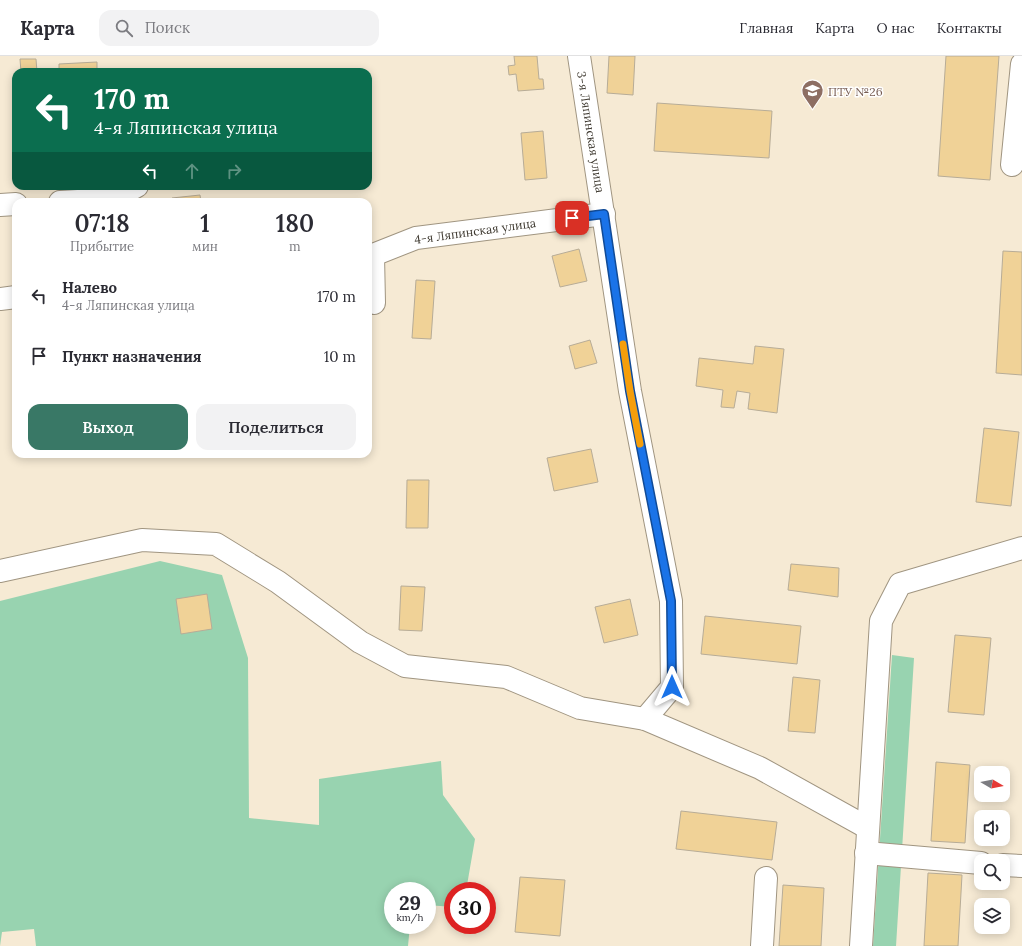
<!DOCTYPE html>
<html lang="ru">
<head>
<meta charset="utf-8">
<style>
  :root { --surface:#fff; --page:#f2f2f3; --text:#2b2b33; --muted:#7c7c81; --line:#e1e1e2; --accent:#397866 }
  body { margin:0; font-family:Lora,serif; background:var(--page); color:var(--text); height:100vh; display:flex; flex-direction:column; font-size:15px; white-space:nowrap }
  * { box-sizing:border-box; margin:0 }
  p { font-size:13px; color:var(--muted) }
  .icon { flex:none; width:22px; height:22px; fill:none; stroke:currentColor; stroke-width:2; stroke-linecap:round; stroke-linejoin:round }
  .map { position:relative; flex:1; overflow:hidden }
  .sheet { position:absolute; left:12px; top:142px; width:360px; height:260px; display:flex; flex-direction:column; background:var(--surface); border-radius:12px; box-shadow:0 2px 10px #0003 }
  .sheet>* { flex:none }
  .hud { position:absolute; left:12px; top:12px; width:360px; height:122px; border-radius:12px; box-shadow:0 2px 10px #0003; background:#0b6e4f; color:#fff; overflow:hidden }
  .needle { width:26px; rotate:100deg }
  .controls { position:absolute; left:974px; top:710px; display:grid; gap:8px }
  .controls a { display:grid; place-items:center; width:36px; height:36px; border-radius:8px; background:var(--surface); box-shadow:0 2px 10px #0003; font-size:20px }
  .speed { position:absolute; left:384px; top:826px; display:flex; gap:8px; font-size:20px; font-weight:700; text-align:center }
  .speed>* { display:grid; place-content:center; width:52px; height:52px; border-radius:50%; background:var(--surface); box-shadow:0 2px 10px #0003; line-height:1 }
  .speed small { font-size:10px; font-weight:400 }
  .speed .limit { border:6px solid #d22; background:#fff; color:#111 }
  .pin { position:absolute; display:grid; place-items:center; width:34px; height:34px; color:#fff; margin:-17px; border-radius:8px; box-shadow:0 2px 6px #0006 }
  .me { position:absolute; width:44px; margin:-22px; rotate:0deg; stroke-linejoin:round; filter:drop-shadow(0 0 3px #0008) }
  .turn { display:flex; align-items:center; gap:14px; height:84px; padding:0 16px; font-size:18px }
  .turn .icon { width:52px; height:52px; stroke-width:2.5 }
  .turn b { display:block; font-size:28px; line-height:34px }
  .lanes { display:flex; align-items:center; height:38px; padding:0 16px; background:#0003; justify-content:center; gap:20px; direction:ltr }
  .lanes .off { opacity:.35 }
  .eta { display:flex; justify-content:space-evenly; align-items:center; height:68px; text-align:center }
  .eta b { font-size:24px; font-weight:600; line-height:28px }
  .action { display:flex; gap:8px; margin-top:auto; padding:8px 16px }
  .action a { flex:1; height:46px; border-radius:12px; background:var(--accent); color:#fff; font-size:16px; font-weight:600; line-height:46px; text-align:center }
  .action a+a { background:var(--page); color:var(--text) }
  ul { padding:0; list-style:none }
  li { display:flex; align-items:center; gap:12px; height:60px; padding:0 16px }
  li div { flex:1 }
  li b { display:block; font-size:15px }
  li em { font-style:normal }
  header { display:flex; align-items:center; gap:24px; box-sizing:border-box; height:56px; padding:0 20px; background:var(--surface); border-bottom:1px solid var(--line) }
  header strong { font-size:19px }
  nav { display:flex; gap:22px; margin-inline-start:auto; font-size:14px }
  .search { width:280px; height:36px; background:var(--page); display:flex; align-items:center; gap:10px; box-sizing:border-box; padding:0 14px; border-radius:12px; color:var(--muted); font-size:15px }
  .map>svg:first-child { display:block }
</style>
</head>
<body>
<header>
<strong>Карта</strong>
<div class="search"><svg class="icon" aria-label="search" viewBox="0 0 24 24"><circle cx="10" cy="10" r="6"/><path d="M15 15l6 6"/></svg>Поиск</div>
<nav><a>Главная</a><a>Карта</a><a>О нас</a><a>Контакты</a></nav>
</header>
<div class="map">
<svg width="1022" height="890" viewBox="0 0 1022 890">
  <rect width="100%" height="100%" fill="#f6ead4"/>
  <g fill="#98d3b0">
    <path d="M160,505L222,519L248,602L249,762L319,769V723L441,705L443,739L475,783L466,835H453V851L427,849V835H393V869H410L408,890H36L34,873L2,876L0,890V545Z"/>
    <path d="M892,599L914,602L896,890H873Z"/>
  </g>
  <g fill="#f0d297" stroke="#b7ac97">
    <path d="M514,0H537L539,23H543L544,33L518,35L516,18L509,19L508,10L515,9Z"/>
    <path d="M609,0H635L633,39L607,37Z"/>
    <path d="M946,0H999L990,124L938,120Z"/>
    <path d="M20,3H36L37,16H21Z"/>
    <path d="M97,6V16H59V8Z"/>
    <path d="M657,47L772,55L769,102L654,95Z"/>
    <path d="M543,75L547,122L525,124L521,77Z"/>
    <path d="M200,139L201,146H173L172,142Z"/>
    <path d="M579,193L587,225L560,231L552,200Z"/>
    <path d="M1003,195L1022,196V319L996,317Z"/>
    <path d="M416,224L435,225L431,283L412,282Z"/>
    <path d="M590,284L597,307L575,313L569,290Z"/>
    <path d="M755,290L784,293L777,357L748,353L750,337L737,335L734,352L721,351L723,334L696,330L699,302L753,308Z"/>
    <path d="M984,372L1019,376L1011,450L976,446Z"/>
    <path d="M591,393L598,426L554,435L547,402Z"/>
    <path d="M407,424H429L428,472H406Z"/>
    <path d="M791,508L839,512L838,541L788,534Z"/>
    <path d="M401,530L425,531L422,575L399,574Z"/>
    <path d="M207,538L212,573L181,578L176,543Z"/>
    <path d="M630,543L638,579L604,587L595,551Z"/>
    <path d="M705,560L801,570L797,608L701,598Z"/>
    <path d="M955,579L991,582L984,659L948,656Z"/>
    <path d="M793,621L820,624L815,677L788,675Z"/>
    <path d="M936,706L970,709L965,787L931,785Z"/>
    <path d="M681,755L777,766L772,804L676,793Z"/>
    <path d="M928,817L962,819L958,890H924Z"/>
    <path d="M520,821L565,824L560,880L515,876Z"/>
    <path d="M783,829L824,832L821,890H779Z"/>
  </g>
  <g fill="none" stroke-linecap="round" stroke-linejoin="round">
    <defs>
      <g id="minor">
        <path d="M579,0L630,335L671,545L672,631L645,663"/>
        <path d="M1012,109L1022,8"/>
        <path d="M60,146L114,143L137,130"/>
        <path d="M0,149L16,148"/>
        <path d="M0,243L16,241"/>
        <path d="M374,247L373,199L416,182L604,158"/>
        <path d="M0,515L142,484L216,488L278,526L360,586L405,610L506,621L580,652L645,663L760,712L868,772"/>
        <path d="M866,797L981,807"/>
        <path d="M1003,809L1022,810"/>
        <path d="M762,890L766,822"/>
        <path d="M861,890L881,565L900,528L1022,492"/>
      </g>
    </defs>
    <use href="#minor" stroke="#a09581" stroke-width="24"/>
    <use href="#minor" stroke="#fff" stroke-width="22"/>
  </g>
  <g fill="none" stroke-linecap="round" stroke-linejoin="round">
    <defs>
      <path id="route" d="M572,162L604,158L630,335L671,545L672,631"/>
    </defs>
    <use href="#route" stroke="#114b97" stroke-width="10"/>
    <use href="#route" stroke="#1a73e8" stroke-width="7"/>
    <path stroke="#f59e0b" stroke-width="7" d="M623,288L630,335L640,388"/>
  </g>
  <defs>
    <symbol id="university-pin" viewBox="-11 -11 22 30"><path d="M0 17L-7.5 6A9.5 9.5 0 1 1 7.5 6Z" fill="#8d6e63" stroke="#fff"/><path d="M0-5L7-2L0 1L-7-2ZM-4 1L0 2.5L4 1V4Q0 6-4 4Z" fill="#fff"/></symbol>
  </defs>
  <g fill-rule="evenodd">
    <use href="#university-pin" x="800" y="22" width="25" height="34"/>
  </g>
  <g text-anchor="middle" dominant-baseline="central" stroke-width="3" stroke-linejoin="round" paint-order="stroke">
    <g font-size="12" fill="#785e54" stroke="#fff" text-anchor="start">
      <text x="828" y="35">ПТУ №26</text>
    </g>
    <g font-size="12" fill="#3e3930" stroke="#fff">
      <text transform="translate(591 76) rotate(81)">3-я Ляпинская улица</text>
      <text transform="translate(475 175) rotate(-8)">4-я Ляпинская улица</text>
    </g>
  </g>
</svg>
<div class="controls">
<a><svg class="needle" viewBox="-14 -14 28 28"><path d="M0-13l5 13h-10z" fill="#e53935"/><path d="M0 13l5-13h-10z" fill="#7c7c81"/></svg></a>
<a><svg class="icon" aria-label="sound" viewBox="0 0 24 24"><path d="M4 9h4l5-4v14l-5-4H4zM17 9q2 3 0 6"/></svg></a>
<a><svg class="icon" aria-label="search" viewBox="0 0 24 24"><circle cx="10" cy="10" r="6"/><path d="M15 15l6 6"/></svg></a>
<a><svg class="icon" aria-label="layers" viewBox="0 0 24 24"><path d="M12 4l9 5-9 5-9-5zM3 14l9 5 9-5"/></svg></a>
</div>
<div class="speed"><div>29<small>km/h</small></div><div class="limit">30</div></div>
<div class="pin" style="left:572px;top:162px;background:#d93025"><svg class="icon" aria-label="arrive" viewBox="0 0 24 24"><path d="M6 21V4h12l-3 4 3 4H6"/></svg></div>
<svg class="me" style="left:672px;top:631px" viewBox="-20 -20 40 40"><path d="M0-17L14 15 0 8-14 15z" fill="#1a73e8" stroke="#fff" stroke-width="4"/></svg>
<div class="hud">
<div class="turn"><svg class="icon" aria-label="left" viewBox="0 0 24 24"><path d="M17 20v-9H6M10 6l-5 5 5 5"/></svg><div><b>170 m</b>4-я Ляпинская улица</div></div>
<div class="lanes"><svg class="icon" aria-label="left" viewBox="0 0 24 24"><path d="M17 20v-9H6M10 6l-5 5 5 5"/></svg><svg class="icon off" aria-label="ahead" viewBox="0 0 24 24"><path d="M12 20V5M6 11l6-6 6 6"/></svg><svg class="icon off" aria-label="right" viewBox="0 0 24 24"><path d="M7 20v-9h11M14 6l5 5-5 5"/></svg></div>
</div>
<section class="sheet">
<div class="eta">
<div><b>07:18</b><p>Прибытие</p></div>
<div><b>1</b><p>мин</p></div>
<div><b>180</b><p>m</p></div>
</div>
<ul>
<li><svg class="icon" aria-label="left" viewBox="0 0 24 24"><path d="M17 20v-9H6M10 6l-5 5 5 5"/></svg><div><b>Налево</b><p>4-я Ляпинская улица</p></div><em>170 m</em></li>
<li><svg class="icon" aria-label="arrive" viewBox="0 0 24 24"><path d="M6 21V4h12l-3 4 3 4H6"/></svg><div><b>Пункт назначения</b></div><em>10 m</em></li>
</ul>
<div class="action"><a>Выход</a><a>Поделиться</a></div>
</section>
</div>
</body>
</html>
